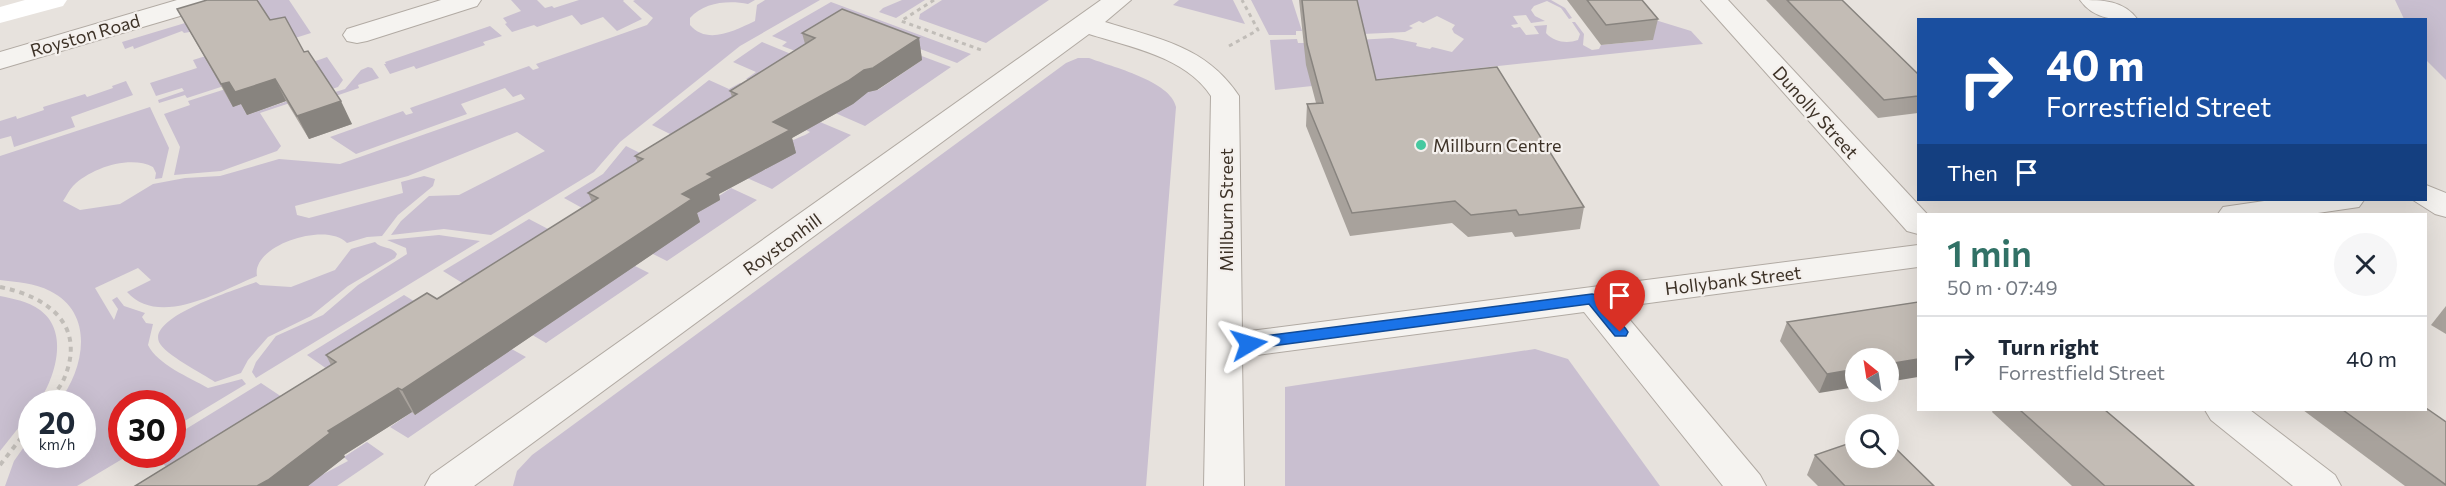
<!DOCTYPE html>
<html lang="en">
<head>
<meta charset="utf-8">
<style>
  :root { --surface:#fff; --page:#f6f6f7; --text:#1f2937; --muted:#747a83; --line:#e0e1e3; --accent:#317166 }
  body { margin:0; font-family:Commissioner,sans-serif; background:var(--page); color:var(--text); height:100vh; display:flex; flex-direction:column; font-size:22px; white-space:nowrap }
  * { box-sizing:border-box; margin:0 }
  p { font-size:20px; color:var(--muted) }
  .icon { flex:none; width:33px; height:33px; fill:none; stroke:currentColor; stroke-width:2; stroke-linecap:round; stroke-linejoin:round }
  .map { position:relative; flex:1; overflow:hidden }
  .drawer { position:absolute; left:1917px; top:213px; width:510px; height:198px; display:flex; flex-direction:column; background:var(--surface); border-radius:0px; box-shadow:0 6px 24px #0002 }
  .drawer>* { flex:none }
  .top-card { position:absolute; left:1917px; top:18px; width:510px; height:183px; border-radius:0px; box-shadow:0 6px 24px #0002; background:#1a4fa0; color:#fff; overflow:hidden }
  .needle { width:39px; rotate:330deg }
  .controls { position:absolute; left:1845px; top:348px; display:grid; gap:12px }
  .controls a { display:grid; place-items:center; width:54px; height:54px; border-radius:50%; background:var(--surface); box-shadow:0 6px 24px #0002; font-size:30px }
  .speed { position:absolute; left:18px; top:390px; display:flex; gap:12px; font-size:30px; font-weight:700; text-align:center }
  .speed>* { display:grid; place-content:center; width:78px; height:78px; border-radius:50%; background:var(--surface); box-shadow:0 6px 24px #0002; line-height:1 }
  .speed small { font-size:15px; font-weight:400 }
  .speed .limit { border:9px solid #d22; background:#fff; color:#111 }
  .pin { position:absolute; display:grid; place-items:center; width:51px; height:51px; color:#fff; margin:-62px -26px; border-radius:50% 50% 50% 0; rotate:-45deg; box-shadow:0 0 6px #0007 }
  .pin .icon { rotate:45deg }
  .me { position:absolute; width:66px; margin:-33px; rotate:83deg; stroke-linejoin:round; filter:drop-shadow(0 0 4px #0008) }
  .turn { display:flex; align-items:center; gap:21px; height:126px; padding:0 30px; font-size:27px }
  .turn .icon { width:78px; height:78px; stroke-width:2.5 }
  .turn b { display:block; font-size:42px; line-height:51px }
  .then { display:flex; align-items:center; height:57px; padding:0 30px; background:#0003; gap:12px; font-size:22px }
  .round { display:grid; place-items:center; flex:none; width:63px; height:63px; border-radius:32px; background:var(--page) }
  .overview { display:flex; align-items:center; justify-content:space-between; height:102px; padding:0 30px }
  h1 { font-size:36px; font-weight:600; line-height:45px; color:var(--accent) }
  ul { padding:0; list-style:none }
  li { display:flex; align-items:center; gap:18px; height:84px; padding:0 30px; border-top:2px solid var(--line) }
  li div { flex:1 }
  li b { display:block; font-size:22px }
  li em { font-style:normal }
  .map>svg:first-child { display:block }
</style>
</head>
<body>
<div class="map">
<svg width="2446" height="486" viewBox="0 0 2446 486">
  <rect width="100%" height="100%" fill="#e7e2dd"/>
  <g fill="#c9bfd0">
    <path d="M260,0H289L311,33L276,44L207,16Z"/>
    <path d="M511,0H537L545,8L552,6L554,8L579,0H624L623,1L642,19L617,31L603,17L581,25L572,15L537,27L534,25L512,32L505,24L507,23L503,18L521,11Z"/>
    <path d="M635,0H755L748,4C729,0 704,2 690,18V25C707,45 734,31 755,21L757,5L765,0H820L740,46L620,142L594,172L491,235L444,229L391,235L401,221L429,196L459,195L545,151L517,132L408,176L295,206L297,215L309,218L403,193L401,182L424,176L435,179L433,186L398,215L382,236L367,237L347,243C327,221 251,245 257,276C220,291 159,328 127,292L151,280L138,268L95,288L114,320L118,309L112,300L117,297L124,306L145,313L142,317L146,323L153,324L148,345C158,365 189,377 208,388L242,379L246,384L173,428L172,404H122V454L129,455L77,486H5L14,461L31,437L32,454H82V404L58,403C84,370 96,314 50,291C35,283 16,282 0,280V156L150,107L169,148L162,178L155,179L156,173L153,167C130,155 91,168 73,186C69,190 66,197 63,201L80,210L120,204L153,184L185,178L220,176L279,159L340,164L525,99L521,94L513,97L505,88L461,104L467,114L356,154L330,137L403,111L406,115L413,113L410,108L529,66L533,70L539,68L536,64L647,25L653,18L633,1Z"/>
    <path d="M902,0H925L896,18L879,12L883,8Z"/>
    <path d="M942,0H1049L986,43L919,19L920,14Z"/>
    <path d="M1179,0H1233L1245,24L1173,5Z"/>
    <path d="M1251,0H1292L1302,31H1296V35H1269Z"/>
    <path d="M1349,0H1551L1565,8L1572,18L1569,19L1561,8L1547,1L1534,6L1531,10L1535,16L1545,21L1531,23L1526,15L1513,16L1518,24L1511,25L1514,28L1520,27L1526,35L1539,34L1534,26L1547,25L1546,33C1554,42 1567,44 1578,40L1580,34L1572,22H1575L1584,34L1583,45L1592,50L1599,49L1601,45L1653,40L1652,19L1691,31L1703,44L1275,90L1270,40L1297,39L1298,43H1304L1392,38L1417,43L1416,46L1430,49L1432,47L1452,52L1464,39L1454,33L1452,29L1455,25L1437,16L1423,23L1419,21L1409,26L1413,28L1405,32L1363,34Z"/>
    <path d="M2395,0H2446V80L2426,60V20L2404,19Z"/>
    <path d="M831,2L971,54L957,63L894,39L806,55L782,46L787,42L772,36Z"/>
    <path d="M195,20L201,30L184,33L182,31L134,49L133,46L125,49L122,42Z"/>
    <path d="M490,26L502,36L483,42L485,45L416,69L414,66L390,74L384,64H386L385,62Z"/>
    <path d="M762,42L825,68L783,94L746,79L756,72L733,62Z"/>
    <path d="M903,49L951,67L865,126L833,112L853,104L865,92L878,90L922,60Z"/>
    <path d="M212,54L230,84L187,98L185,95L159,103L158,100L184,91L182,88L156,96L150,83L197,68L193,60Z"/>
    <path d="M327,57L343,80L338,87L260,113L281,146L277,151L221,171L174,175L180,147L164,114L190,105L188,101L232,87L247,115L320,90L310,63Z"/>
    <path d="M1078,58H1089C1112,67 1171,81 1176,107L1146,486H513L517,471L532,455L1066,63Z"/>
    <path d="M368,67L372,68L379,78L358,85L359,88L321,101L319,97L345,89L361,70Z"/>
    <path d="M709,80L729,89L740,83L777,98L676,137L652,125Z"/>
    <path d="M126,81L133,95L71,117L75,127L14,147L11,136L0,139V121L16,116L17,119L44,110L43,107L85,94L87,97L113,88L112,86Z"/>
    <path d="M820,122L851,135L772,189L747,178L761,168L765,170C775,163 778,148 788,143C795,138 803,137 810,132L806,130Z"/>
    <path d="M626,146L646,156L584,209L564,198L603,174Z"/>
    <path d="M731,188L757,200L667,261L649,252L676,238L688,217L720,200L716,198Z"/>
    <path d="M529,219L550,230L464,284L443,271Z"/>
    <path d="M439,235L480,241L256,378L252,372L256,362L276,336L323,315L358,285L407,254L406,248L387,240Z"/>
    <path d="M375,242C381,249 392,246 397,254L395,258L348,286L311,316L268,337L248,360L241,373L215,382C203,374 164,354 159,342C148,316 239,289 256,282L260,285L291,287L335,270L351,249Z"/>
    <path d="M631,264L649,273L546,343L529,333L547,321L551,323L608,282L610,283Z"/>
    <path d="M404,295L425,308L327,369L307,355Z"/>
    <path d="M0,296C14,299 28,301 40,310C70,332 55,379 38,403L32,404L31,412L0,451Z"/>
    <path d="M508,347L526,357L408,438L390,427L412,412L415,415L481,368L484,369Z"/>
    <path d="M1535,349L1568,359L1660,486H1285V387Z"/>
    <path d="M261,383L282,397L168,468L151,455L172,454L173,437Z"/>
    <path d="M367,442L384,454L337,486H301L348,461L344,457Z"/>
  </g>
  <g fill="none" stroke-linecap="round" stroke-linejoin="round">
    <defs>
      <g id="street">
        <path d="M177,0H218L214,6L0,69V52Z"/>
        <path d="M441,0H481L477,6L367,41L357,43L347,41L343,35L347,29Z"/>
        <path d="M1101,0H1131L1105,22C1159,39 1206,46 1239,96L1242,332L1918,245V267L1619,307L1760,475L1766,486H1723L1584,312L1242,357L1244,486H1204L1211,96C1186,57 1130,47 1089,34L474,486H425L431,475Z"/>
        <path d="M1701,0H1728L1927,214H1918V234L1907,231Z"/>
        <path d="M2080,0C2102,0 2124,0 2138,20C2116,20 2094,20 2080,0Z"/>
        <path d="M2426,185L2446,193V217L2435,214L2413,200H2426Z"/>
        <path d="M2271,200H2364L2359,207L2311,214H2218L2223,207Z"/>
        <path d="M2205,410H2250L2335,475L2341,486H2293L2211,420Z"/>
      </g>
    </defs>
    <use href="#street" stroke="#b1aaa3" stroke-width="2"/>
    <g stroke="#c1bdb8" stroke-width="3" stroke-dasharray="4 4" stroke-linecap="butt">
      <path d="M934,0L901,21L984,51"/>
      <path d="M1229,46L1258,30L1242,0"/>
    </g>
    <g stroke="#c1bdb8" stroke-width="4" stroke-dasharray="5 5" stroke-linecap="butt">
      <path d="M0,287C49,297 88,326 63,381C59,389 52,396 47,404"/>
      <path d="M0,465L32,424"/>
    </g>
    <use href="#street" fill="#f5f3f0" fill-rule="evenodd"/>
    <path fill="#fff" fill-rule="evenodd" d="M25,0H67L63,6L0,23V7Z"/>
  </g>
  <g fill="#a8a29c">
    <path d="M1299,0H1357L1376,80L1584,207L1580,229L1515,237L1512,232L1468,237L1452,223L1350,236L1306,126L1307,104L1316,103L1306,65Z"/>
    <path d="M1567,0H1642L1658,19L1653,40L1601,45Z"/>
    <path d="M1766,0H1842L1918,74V113L1878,118Z"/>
    <path d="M177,9L270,20L304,52L352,124L309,139L286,101L247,115L241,104L233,107Z"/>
    <path d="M802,33L919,38L922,60L877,90L868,92L853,104L792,138L796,153L719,194L720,200L697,213L700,222L415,415L412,412L344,455L345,457L308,486H135L331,365L326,355L437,299L592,202L588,193L638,163L635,156L732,97L730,91L805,44Z"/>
    <path d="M1918,302L1819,393L1780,341L1787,322Z"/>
    <path d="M2446,306V334L2431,325Z"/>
    <path d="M1993,410H2105L2194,486H2072L1992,412Z"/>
    <path d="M2303,410H2426L2446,422V486H2405Z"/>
    <path d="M1815,455L1934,486H1818L1807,475Z"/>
  </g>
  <g fill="#88847f">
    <path d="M919,38L922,60L877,90L868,92L853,104L792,138L796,153L719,194L720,200L697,213L700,222L415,415L402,390L682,194L773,122Z"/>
    <path d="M275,79L286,101L247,115L241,104L233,107L221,84L229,82Z"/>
    <path d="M341,101L352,124L309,139L297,116Z"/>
    <path d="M1918,359V377L1888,382V364Z"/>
    <path d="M1856,369V387L1819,393L1827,374Z"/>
    <path d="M398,388L412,412L344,455L345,457L308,486H257L328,431Z"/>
  </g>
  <g fill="#c3bcb5" stroke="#88847f" stroke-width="1.5">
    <path d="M207,0H257L270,20L285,17L304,52L308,51L341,101L297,116L275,79L235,92L229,82L221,84L177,9Z"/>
    <path d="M1302,0H1357L1376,80L1497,67L1584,207L1519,215L1516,210L1471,215L1455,201L1352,213L1307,104L1323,103L1307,44Z"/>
    <path d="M1587,0H1642L1658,19L1606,25Z"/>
    <path d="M1787,0H1842L1918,74V96L1884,100Z"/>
    <path d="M842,9L919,38L873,68L864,70L848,81L773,122L790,130L707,174L713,177L682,194L692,199L402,390L398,388L328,431L330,433L268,480L257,486H135L336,362L326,355L427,293L437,299L598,198L588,193L643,159L635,156L737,94L730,91L815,38L802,33Z"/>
    <path d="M1918,302V359L1888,364V358H1856V369L1827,374L1787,322Z"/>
    <path d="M2426,408L2446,422V485L2343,410H2426Z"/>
    <path d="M2020,410H2105L2194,486H2105Z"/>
    <path d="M1856,441V458H1888V441L1934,486H1845L1815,455Z"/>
  </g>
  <path fill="#1a73e8" stroke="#114b97" stroke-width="1.5" d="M1592,294L1597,295L1626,329L1628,332L1626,336H1615L1589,304L1249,349L1242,344L1249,338Z"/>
  <circle fill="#46c9a0" stroke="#f4f0ed" stroke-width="2" cx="1421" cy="145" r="6"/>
  <g text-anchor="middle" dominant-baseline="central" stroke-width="4.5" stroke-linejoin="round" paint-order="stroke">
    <g font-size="18" fill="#3d3227" stroke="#f4f0ed">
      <text transform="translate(85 35) rotate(-16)">Royston Road</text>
      <text transform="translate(1816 112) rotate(48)">Dunolly Street</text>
      <text transform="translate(1226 210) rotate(-90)">Millburn Street</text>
      <text transform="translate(782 244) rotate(-36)">Roystonhill</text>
      <text transform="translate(1733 280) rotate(-7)">Hollybank Street</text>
    </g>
    <g font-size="18" fill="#3d3227" stroke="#f4f0ed" text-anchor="start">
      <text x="1433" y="145">Millburn Centre</text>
    </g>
  </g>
</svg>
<div class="controls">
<a><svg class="needle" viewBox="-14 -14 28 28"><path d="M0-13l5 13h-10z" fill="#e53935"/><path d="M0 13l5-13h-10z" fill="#747a83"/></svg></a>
<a><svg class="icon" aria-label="search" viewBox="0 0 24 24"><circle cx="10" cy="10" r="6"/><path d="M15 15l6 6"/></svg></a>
</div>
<div class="speed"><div>20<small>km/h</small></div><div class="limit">30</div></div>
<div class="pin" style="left:1620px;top:332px;background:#d93025"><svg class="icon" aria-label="arrive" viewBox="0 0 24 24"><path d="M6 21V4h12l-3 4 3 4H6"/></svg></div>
<svg class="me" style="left:1249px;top:344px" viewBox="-20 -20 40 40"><path d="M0-17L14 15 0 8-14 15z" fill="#1a73e8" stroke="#fff" stroke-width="4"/></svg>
<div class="top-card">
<div class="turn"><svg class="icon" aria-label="right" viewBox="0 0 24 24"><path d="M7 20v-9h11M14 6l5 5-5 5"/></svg><div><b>40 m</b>Forrestfield Street</div></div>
<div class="then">Then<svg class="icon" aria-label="arrive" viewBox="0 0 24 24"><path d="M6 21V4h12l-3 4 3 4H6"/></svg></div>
</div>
<section class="drawer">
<div class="overview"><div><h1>1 min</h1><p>50 m · 07:49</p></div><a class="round"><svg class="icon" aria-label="close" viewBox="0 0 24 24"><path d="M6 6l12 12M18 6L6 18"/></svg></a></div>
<ul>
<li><svg class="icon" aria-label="right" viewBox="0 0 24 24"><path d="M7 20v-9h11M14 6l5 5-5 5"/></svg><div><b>Turn right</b><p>Forrestfield Street</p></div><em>40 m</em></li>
</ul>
</section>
</div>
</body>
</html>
